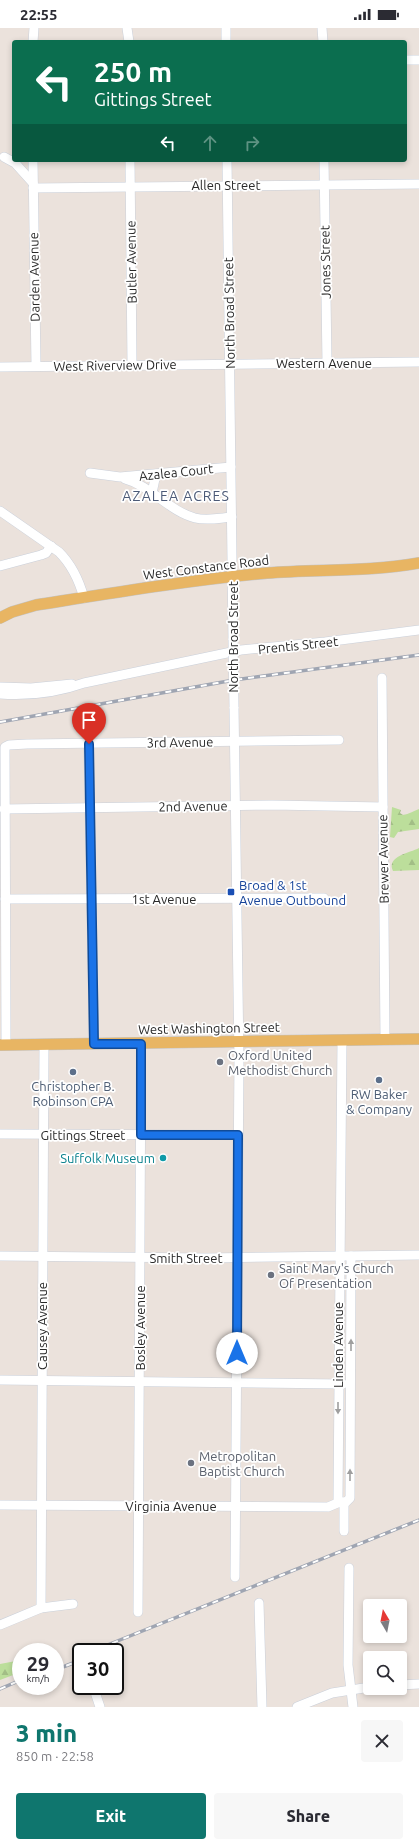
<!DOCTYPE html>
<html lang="en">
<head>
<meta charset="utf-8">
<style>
  :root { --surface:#fff; --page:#f7f7f7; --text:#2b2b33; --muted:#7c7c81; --accent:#0f766e }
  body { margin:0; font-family:Ubuntu,sans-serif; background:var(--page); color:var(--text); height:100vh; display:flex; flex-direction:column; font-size:15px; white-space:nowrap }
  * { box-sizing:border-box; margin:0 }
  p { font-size:13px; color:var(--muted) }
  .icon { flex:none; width:22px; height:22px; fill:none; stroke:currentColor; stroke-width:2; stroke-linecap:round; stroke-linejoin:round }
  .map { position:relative; height:1679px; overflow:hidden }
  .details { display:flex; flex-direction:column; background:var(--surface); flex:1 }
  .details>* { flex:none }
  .guide { position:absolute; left:12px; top:12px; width:395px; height:122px; border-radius:4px; box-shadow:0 2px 6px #0003; background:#0b6e4f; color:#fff; overflow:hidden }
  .needle { width:26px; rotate:350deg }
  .tools { position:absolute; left:363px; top:1571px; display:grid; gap:8px }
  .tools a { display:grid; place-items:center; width:44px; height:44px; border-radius:4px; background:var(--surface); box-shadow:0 2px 6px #0003; font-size:20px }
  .speed { position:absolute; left:12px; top:1615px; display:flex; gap:8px; font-size:20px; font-weight:700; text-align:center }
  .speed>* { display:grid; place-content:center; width:52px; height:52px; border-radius:50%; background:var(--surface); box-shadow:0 2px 6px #0003; line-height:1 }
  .speed small { font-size:10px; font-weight:400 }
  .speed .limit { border:2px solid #111; border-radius:6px; background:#fff; color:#111 }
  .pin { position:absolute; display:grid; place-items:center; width:34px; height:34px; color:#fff; margin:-41px -17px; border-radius:50% 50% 50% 0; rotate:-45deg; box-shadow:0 0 4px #0007 }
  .pin .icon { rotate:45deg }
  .me { position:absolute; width:44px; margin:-22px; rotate:0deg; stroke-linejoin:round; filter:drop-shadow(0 0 3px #0008) }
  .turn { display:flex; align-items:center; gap:14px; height:84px; padding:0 16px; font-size:18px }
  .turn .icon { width:52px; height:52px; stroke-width:2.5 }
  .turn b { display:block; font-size:28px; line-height:34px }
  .lanes { display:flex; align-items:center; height:38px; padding:0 16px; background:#0003; justify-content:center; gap:20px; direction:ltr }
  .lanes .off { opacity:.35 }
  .round { display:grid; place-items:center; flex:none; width:42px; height:42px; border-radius:4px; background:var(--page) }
  .head { display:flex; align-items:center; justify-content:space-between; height:68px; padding:0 16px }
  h1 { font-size:24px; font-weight:800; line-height:30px; color:var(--accent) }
  .primary-button { display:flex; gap:8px; margin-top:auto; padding:8px 16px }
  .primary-button a { flex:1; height:46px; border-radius:4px; background:var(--accent); color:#fff; font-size:16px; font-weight:800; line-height:46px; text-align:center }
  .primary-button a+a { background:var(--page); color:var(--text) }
  .status { display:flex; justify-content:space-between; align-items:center; height:28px; padding:0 20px; background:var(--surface); direction:ltr }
  .status svg { height:11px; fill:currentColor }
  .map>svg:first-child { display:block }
</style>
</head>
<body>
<div class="status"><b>22:55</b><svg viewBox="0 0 49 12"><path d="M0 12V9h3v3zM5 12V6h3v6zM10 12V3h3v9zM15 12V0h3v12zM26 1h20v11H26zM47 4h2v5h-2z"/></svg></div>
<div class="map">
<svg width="419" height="1679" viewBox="0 0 419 1679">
  <defs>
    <pattern id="forest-firs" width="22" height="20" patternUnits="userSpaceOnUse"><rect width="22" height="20" fill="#bcde9b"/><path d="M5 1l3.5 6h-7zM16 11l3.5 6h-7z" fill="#a2be86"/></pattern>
  </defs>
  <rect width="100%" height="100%" fill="#ebe2dc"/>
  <g fill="url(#forest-firs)">
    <path d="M392,779L401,782L400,785L403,787C409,786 413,783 419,781V801L398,804L394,810L390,809Z"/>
    <path d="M419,820V842L393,843C386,828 410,825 419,820Z"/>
    <path d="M21,1632V1644L0,1652V1636Z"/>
  </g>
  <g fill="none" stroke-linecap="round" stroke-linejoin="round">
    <defs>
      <g id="minor">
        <path d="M127,0L129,14"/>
        <path d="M226,0V14"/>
        <path d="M322,0L323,14"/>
        <path d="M33,14L34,0"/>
        <path d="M405,32H419"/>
        <path d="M4,129L15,135L33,155"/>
        <path d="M33,132L36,338"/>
        <path d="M130,132L132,336"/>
        <path d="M227,132L233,612"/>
        <path d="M324,132L327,335"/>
        <path d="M33,160L419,156"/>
        <path d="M0,339L419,334"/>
        <path d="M90,445L120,449L231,439"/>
        <path d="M125,451C151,458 169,483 195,490C207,493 220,490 232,489"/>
        <path d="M152,465L156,446"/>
        <path d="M0,483L59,524C72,537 79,552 84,570"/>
        <path d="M0,538L41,527L46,525L51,518"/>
        <path d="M382,650L385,1012"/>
        <path d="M0,659L31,660L72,656"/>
        <path d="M0,666C29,668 56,665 84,655L241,622L325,614L419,602"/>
        <path d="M234,679L239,1031L235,1549"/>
        <path d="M88,690L94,1016"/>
        <path d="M4,781L272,777L383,779"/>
        <path d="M5,871L324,870"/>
        <path d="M342,1012L338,1471L340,1474H346L350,1470L351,1228"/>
        <path d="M6,1017L5,719L9,717L27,716L339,712"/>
        <path d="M0,1106L238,1107"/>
        <path d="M0,1228L207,1230L419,1227"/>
        <path d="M0,1352L343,1356"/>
        <path d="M344,1474V1503"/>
        <path d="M0,1477L328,1479L340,1474"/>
        <path d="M349,1540L348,1637L353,1679"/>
        <path d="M259,1575L262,1679"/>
        <path d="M41,1580L44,1017"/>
        <path d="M138,1584L141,1015"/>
        <path d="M0,1597L41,1580L73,1576"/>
        <path d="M400,1657L419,1656"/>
        <path d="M93,1658L100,1679"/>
        <path d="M297,1679L332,1665L370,1659"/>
      </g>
      <g id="major">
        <path d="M0,590L12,584L36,577C112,565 190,552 267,545C318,541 369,544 419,535"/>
        <path d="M0,1017L419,1011"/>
      </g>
    </defs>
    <use href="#minor" stroke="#cad0da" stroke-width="10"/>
    <use href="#major" stroke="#c3c3c3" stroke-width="12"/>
    <use href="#minor" stroke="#fff" stroke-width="9"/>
    <use href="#major" stroke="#e8b563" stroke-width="11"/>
    <defs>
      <g id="rail">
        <path d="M0,694L234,652L419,627"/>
        <path d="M90,1624L419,1492"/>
        <path d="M55,1642L81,1632"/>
        <path d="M0,1661L21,1652"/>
      </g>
    </defs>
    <use href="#rail" stroke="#9fa5b2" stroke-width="3.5"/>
    <use href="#rail" stroke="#fff" stroke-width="2" stroke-dasharray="6" stroke-linecap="butt"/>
    <defs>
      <path id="minor-bridge" d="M233,612L234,679"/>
    </defs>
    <use href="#minor-bridge" stroke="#cad0da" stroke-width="10" stroke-linecap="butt"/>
    <use href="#minor-bridge" stroke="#fff" stroke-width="9"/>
  </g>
  <defs><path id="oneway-solid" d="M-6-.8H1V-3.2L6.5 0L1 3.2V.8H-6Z"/></defs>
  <g fill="#9f9f9f">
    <use href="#oneway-solid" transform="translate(351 1317) rotate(-90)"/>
    <use href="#oneway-solid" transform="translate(338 1380) rotate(90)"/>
    <use href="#oneway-solid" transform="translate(350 1447) rotate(-90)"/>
  </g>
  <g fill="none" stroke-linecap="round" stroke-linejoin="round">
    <defs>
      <path id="route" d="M89,716L94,1016H141V1107H238L237,1325"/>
    </defs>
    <use href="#route" stroke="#114b97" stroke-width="10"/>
    <use href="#route" stroke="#1a73e8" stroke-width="7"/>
  </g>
  <rect fill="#1a4fb4" stroke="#fff" stroke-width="1.5" x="227" y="860" width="8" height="8" rx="2"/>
  <g fill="#6b7280" stroke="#fff" stroke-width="1.5">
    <circle cx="220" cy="1034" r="4"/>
    <circle cx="271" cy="1247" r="4"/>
    <circle cx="191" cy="1435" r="4"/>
  </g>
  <g fill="#5c6f8a" stroke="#fff" stroke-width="1.5">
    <circle cx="73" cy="1044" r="4"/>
    <circle cx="379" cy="1052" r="4"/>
  </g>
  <circle fill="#0f9aa8" stroke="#fff" stroke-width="1.5" cx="163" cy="1130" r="4"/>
  <g text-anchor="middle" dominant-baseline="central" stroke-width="3.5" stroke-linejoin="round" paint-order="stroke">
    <g font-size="13" fill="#292929" stroke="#fff">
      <text x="226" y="157">Allen Street</text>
      <text transform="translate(131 234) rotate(-91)">Butler Avenue</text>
      <text transform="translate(325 234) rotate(-91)">Jones Street</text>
      <text transform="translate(34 249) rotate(-91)">Darden Avenue</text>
      <text transform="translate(229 285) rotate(-91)">North Broad Street</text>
      <text x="324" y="335">Western Avenue</text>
      <text transform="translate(115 337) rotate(-1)">West Riverview Drive</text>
      <text transform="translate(176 444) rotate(-6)">Azalea Court</text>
      <text transform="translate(206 539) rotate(-7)">West Constance Road</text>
      <text transform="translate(233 609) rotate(-90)">North Broad Street</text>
      <text transform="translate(298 617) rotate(-6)">Prentis Street</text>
      <text transform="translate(180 714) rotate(-1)">3rd Avenue</text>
      <text transform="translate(193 778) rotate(-1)">2nd Avenue</text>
      <text transform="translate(383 831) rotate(-91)">Brewer Avenue</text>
      <text x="164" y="871">1st Avenue</text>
      <text transform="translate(209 1000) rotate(-1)">West Washington Street</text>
      <text x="83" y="1107">Gittings Street</text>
      <text x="186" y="1230">Smith Street</text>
      <text transform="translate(42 1298) rotate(-90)">Causey Avenue</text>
      <text transform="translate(140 1300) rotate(-90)">Bosley Avenue</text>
      <text transform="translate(338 1317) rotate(-90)">Linden Avenue</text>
      <text x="171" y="1478">Virginia Avenue</text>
    </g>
    <g font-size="13" fill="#164399" stroke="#fff" text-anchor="start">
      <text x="239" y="857">Broad &amp; 1st<tspan x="239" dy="15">Avenue Outbound</tspan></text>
    </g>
    <g font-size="13" fill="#5b616d" stroke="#fff" text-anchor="start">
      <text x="228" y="1027">Oxford United<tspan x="228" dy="15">Methodist Church</tspan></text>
      <text x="279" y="1240">Saint Mary's Church<tspan x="279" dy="15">Of Presentation</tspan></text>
      <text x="199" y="1428">Metropolitan<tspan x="199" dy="15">Baptist Church</tspan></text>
    </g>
    <g font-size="13" fill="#4e5e75" stroke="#fff">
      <text x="73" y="1058">Christopher B.<tspan x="73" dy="15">Robinson CPA</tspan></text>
      <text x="379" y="1066">RW Baker<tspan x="379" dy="15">&amp; Company</tspan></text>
    </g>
    <g font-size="13" fill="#0d838f" stroke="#fff" text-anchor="end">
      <text x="155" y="1130">Suffolk Museum</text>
    </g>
    <g font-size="14" letter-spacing="1" fill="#4c5a77" stroke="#fff">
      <text x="176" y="468">AZALEA ACRES</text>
    </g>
  </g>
</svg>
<div class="tools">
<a><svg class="needle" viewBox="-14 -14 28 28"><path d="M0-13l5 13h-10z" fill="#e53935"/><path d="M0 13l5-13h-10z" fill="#7c7c81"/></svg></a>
<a><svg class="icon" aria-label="search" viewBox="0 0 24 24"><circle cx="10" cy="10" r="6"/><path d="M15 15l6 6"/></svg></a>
</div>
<div class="speed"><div>29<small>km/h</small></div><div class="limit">30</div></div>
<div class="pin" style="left:89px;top:716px;background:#d93025"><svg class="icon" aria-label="arrive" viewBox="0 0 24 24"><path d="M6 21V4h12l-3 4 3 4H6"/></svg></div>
<svg class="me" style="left:237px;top:1325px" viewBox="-20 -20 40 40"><circle r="19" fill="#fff"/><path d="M0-13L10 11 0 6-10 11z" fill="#1a73e8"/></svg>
<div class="guide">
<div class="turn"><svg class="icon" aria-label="left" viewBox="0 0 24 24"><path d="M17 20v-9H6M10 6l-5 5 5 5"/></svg><div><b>250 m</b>Gittings Street</div></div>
<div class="lanes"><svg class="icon" aria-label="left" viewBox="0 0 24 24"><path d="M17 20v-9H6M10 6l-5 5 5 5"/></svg><svg class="icon off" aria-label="ahead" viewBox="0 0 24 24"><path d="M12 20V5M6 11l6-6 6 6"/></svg><svg class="icon off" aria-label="right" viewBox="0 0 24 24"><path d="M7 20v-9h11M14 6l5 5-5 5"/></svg></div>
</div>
</div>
<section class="details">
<div class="head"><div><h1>3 min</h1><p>850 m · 22:58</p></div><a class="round"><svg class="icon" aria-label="close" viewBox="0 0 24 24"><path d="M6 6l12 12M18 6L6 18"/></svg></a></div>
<div class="primary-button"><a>Exit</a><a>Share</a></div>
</section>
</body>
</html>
